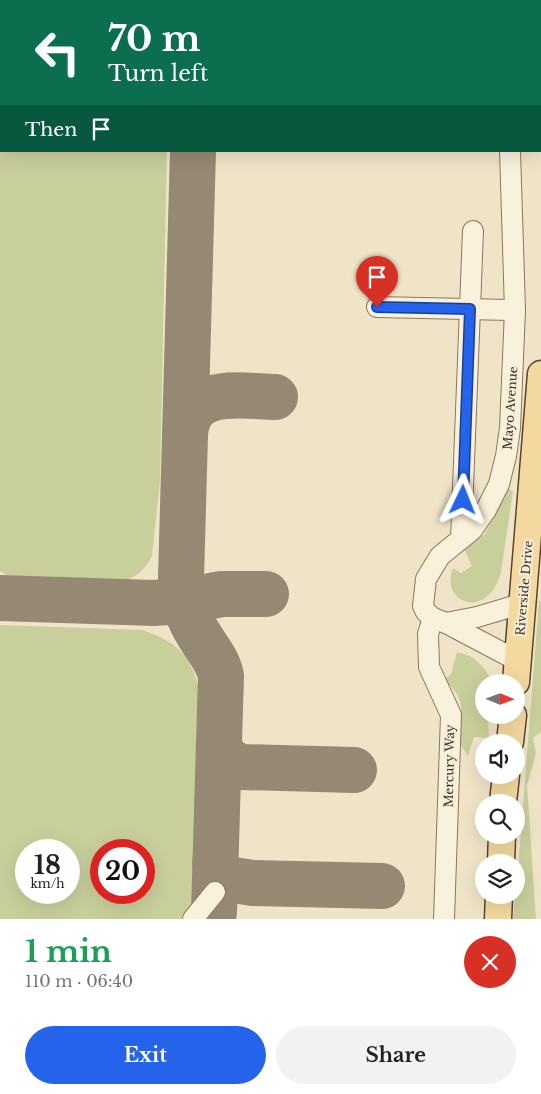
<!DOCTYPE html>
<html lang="en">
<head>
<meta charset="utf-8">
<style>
  :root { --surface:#fff; --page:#f2f2f2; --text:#202124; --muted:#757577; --accent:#2563eb }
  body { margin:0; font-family:"Libre Baskerville",serif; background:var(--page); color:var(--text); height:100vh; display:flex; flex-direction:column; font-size:19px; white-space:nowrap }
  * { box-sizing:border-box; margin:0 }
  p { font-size:16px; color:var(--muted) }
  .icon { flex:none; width:28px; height:28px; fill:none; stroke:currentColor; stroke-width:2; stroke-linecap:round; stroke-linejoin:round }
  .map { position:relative; height:919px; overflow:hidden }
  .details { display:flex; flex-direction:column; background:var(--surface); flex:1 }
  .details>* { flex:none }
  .top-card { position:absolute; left:0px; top:0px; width:541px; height:152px; box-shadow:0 5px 20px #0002; background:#0b6e4f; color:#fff; overflow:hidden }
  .needle { width:32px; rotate:91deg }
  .tools { position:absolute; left:475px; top:674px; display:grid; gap:10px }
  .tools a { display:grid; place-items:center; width:50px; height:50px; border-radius:50%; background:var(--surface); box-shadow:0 5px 20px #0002; font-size:25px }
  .speed { position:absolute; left:15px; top:839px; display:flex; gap:10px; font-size:25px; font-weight:700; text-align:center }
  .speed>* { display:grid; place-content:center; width:65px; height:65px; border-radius:50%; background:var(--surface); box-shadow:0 5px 20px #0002; line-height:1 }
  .speed small { font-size:12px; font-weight:400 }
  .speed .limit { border:8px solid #d22; background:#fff; color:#111 }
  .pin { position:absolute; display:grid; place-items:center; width:42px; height:42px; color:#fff; margin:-51px -21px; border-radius:50% 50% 50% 0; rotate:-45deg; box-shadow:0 0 5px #0007 }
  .pin .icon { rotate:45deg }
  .me { position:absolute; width:55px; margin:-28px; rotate:2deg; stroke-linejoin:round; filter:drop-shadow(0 0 4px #0008) }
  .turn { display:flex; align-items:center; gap:18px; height:105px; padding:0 25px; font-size:22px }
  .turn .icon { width:65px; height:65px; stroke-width:2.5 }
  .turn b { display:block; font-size:35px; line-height:42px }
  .then { display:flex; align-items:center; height:48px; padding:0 25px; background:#0003; gap:10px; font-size:19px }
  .round { display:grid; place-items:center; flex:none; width:52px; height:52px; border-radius:26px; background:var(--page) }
  .summary { display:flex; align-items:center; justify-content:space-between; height:85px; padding:0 25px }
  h1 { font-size:30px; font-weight:700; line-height:38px; color:#1e9e55 }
  .cta { display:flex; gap:10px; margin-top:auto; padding:10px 25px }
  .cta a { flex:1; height:58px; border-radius:30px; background:var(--accent); color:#fff; font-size:20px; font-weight:700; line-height:58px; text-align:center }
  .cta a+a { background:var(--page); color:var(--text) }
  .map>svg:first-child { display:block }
</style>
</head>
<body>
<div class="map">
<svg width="541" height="919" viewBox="0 0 541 919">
  <rect width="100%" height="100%" fill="#f0e4c8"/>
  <g fill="#c9cf9b" fill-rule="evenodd">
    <path d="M0,0L109,1H1V151H167L160,481L152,556C146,568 140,574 127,580L28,582L9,577L0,571Z"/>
    <path d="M205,0H334L205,1Z"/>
    <path d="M507,489L513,491L501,572C488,621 439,604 453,568L461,573L472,566L464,549L485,534Z"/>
    <path d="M539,601H541V732L533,738L536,753L527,785L536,919H513L515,895H516Z"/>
    <path d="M0,625L142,630C178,642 190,655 200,691L196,898L183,919H0ZM26,850H69V892H26ZM101,850H144V892H101Z"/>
    <path d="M457,652C475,656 485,665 491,682H484V715H488L489,738L474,737L468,756L457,739C461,712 468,700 444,680L451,674Z"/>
  </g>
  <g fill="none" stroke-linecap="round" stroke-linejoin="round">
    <g stroke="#968974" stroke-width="46">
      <path d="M150,0L152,1"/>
      <path d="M196,1V0"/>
      <path d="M193,151L181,578C182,600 187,616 199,635C207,649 218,660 221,676L214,912"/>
      <path d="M185,434C189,385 241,396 275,397"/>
      <path d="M0,598L154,603L183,601L222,594H266"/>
      <path d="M219,747L227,760L241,767L354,770"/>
      <path d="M215,863L219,872L227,879L253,883L382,886"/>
    </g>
    <defs>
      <g id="minor">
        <path d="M506,0V1"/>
        <path d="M510,151L515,310L510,428L506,456L499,484L486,510L472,530L440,556L426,579L423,606L426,612L433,618L446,623L518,661"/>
        <path d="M377,307L515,310"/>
        <path d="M461,539L473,231"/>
        <path d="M433,618L428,634L429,667L451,715L444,919"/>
        <path d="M446,623L477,617L524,603"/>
        <path d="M193,919L215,892"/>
      </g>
      <g id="major">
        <path d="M540,0L541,21"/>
        <path d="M516,682L541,374"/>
        <path d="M510,742L513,715"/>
        <path d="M503,802L506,775"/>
        <path d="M501,862L502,835"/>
        <path d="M498,919L499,895"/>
      </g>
    </defs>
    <use href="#minor" stroke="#8d765c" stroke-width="22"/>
    <use href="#major" stroke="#5b4430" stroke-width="29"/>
    <use href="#minor" stroke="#faf1dc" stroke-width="20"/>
    <use href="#major" stroke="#f3d9a0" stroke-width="26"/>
  </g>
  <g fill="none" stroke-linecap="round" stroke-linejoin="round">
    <defs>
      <path id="route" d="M377,307L470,309L463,500"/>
    </defs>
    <use href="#route" stroke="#184099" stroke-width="12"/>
    <use href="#route" stroke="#2563eb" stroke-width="9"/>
  </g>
  <g text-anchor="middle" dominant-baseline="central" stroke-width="4" stroke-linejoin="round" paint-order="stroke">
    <g font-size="12" fill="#3d2e20" stroke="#f7eed8">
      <text transform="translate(510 408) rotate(-86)">Mayo Avenue</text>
      <text transform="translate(524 588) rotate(-85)">Riverside Drive</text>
      <text transform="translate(449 766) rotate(-89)">Mercury Way</text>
    </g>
  </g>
</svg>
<div class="tools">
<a><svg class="needle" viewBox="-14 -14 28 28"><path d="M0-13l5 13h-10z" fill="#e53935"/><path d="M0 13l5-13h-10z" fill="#757577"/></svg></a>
<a><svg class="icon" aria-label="sound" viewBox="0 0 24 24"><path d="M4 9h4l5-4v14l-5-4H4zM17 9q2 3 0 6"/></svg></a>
<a><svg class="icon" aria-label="search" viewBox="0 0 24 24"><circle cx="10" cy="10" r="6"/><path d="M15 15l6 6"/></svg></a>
<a><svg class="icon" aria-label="layers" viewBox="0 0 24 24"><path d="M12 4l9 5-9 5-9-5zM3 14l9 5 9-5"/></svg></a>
</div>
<div class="speed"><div>18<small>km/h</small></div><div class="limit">20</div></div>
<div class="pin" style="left:377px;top:307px;background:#d93025"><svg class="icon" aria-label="arrive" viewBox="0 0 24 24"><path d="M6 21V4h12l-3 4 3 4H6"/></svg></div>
<svg class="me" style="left:463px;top:500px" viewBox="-20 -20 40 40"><path d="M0-17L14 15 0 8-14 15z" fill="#2563eb" stroke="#fff" stroke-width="4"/></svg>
<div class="top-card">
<div class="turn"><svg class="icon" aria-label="left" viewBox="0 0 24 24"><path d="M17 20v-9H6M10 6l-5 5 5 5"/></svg><div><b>70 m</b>Turn left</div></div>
<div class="then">Then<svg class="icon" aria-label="arrive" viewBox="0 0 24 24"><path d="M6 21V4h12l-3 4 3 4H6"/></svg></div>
</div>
</div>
<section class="details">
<div class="summary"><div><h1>1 min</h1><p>110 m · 06:40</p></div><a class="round" style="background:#d93025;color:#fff"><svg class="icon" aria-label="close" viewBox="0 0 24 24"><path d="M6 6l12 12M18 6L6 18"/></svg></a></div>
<div class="cta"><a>Exit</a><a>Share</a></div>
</section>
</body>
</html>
